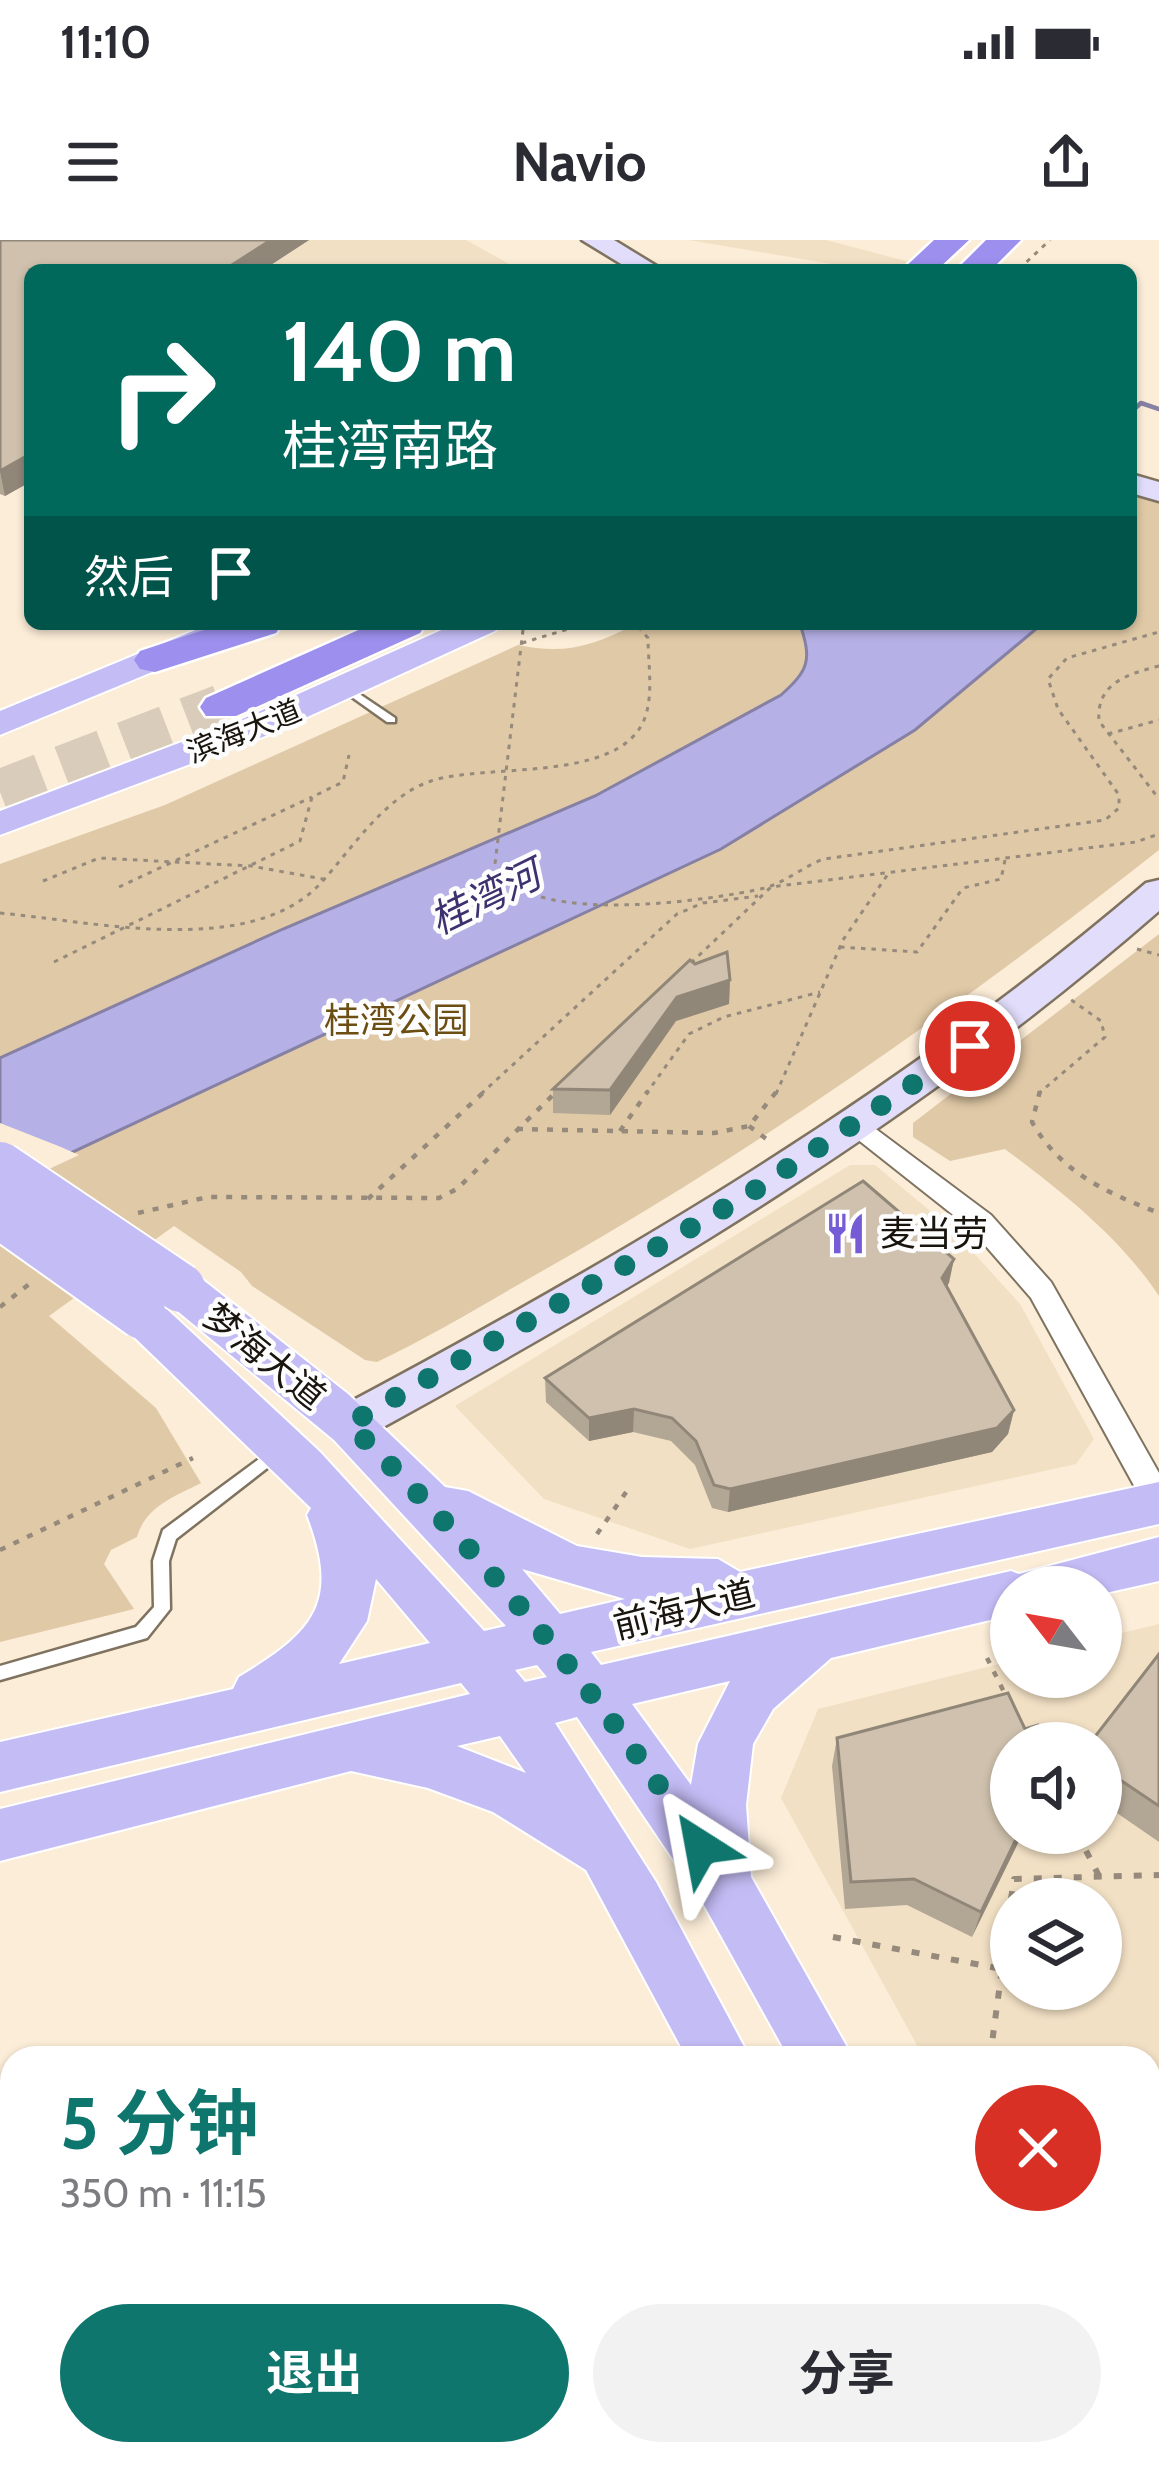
<!DOCTYPE html>
<html lang="zh">
<head>
<meta charset="utf-8">
<style>
  :root { --surface:#fff; --page:#f2f2f3; --text:#2b2b33; --muted:#7c7c81; --accent:#0f766e }
  body { margin:0; font-family:Cabin,"Noto Sans SC",sans-serif; background:var(--page); color:var(--text); height:100vh; display:flex; flex-direction:column; font-size:45px; white-space:nowrap }
  * { box-sizing:border-box; margin:0 }
  p { font-size:39px; color:var(--muted) }
  .icon { flex:none; width:66px; height:66px; fill:none; stroke:currentColor; stroke-width:2; stroke-linecap:round; stroke-linejoin:round }
  .map { position:relative; flex:1; overflow:hidden }
  .sheet { position:absolute; left:0px; top:1806px; width:1161px; height:420px; display:flex; flex-direction:column; background:var(--surface); border-radius:36px 36px 0 0; box-shadow:0 3px 9px #0004 }
  .sheet>* { flex:none }
  .guide { position:absolute; left:24px; top:24px; width:1113px; height:366px; border-radius:18px; box-shadow:0 3px 9px #0004; background:#00695c; color:#fff; overflow:hidden }
  .needle { width:78px; rotate:301deg }
  .buttons { position:absolute; left:990px; top:1326px; display:grid; gap:24px }
  .buttons a { display:grid; place-items:center; width:132px; height:132px; border-radius:50%; background:var(--surface); box-shadow:0 3px 9px #0004; font-size:60px }
  .pin { position:absolute; display:grid; place-items:center; width:102px; height:102px; color:#fff; margin:-51px; border:6px solid #fff; border-radius:50%; box-shadow:0 3px 12px #0007 }
  .me { position:absolute; width:132px; margin:-66px; rotate:326deg; stroke-linejoin:round; filter:drop-shadow(0 0 9px #0008) }
  .turn { display:flex; align-items:center; gap:42px; height:252px; padding:0 60px; font-size:54px }
  .turn .icon { width:156px; height:156px; stroke-width:2.5 }
  .turn b { display:block; font-size:84px; line-height:102px }
  .then { display:flex; align-items:center; height:114px; padding:0 60px; background:#0003; gap:24px; font-size:45px }
  .round { display:grid; place-items:center; flex:none; width:126px; height:126px; border-radius:63px; background:var(--page) }
  .summary { display:flex; align-items:center; justify-content:space-between; height:204px; padding:0 60px }
  h1 { font-size:72px; font-weight:700; line-height:90px; color:var(--accent) }
  .action { display:flex; gap:24px; margin-top:auto; padding:24px 60px }
  .action a { flex:1; height:138px; border-radius:72px; background:var(--accent); color:#fff; font-size:48px; font-weight:700; line-height:138px; text-align:center }
  .action a+a { background:var(--page); color:var(--text) }
  .status { display:flex; justify-content:space-between; align-items:center; height:84px; padding:0 60px; background:var(--surface); direction:ltr }
  .status svg { height:33px; fill:currentColor }
  header { display:flex; justify-content:space-between; align-items:center; height:156px; padding:0 60px; background:var(--surface); font-size:54px; font-weight:700 }
  .map>svg:first-child { display:block }
</style>
</head>
<body>
<div class="status"><b>11:10</b><svg viewBox="0 0 49 12"><path d="M0 12V9h3v3zM5 12V6h3v6zM10 12V3h3v9zM15 12V0h3v12zM26 1h20v11H26zM47 4h2v5h-2z"/></svg></div>
<header><svg class="icon" aria-label="menu" viewBox="0 0 24 24"><path d="M4 6h16M4 12h16M4 18h16"/></svg>Navio<svg class="icon" aria-label="share" viewBox="0 0 24 24"><path d="M12 15V3M7 8l5-5 5 5M5 13v7h14v-7"/></svg></header>
<div class="map">
<svg width="1159" height="2226" viewBox="0 0 1159 2226">
  <rect width="100%" height="100%" fill="#fcedd8"/>
  <g fill="#f2e0c4" fill-rule="evenodd">
    <path d="M0,0H466L520,30H30Z"/>
    <path d="M689,0H826L940,30H867Z"/>
    <path d="M850,925H875L953,990L1020,1064L1094,1199L1076,1224L690,1309L544,1259L455,1166Z"/>
    <path d="M1159,1384V2226H1120L1115,2214H1149V1818H924L781,1558L818,1469L1011,1421V1437H1101V1398ZM1011,1503H1101V1593H1011ZM1011,1659H1101V1749H1011Z"/>
  </g>
  <g fill="#e0c9a6">
    <path d="M1131,254L1159,263V610C963,764 761,907 544,1030C489,1061 434,1095 377,1122L365,1120L252,1046L241,1032L174,986L49,1076L156,1168L201,1243C174,1257 146,1266 137,1297L111,1310L104,1324L134,1369L0,1402V624L165,565L518,405C564,415 594,406 635,384H1131Z"/>
    <path d="M1159,694V1056C1119,996 1062,952 1005,909L950,921L913,897V883Z"/>
  </g>
  <path fill="#b5b0e5" stroke="#8681a4" stroke-width="3" d="M800,384H1042L915,490L721,609L0,946V818L283,689L595,556L781,455C809,430 812,420 800,384Z"/>
  <path fill="#fcedd8" d="M0,883L61,907L79,915L0,952Z"/>
  <g fill="none" stroke-linecap="round" stroke-linejoin="round">
    <path stroke="#8681a4" stroke-width="4.5" d="M1131,172L1141,163L1159,169"/>
    <path stroke="#daccba" stroke-width="45" stroke-dasharray="45 22" stroke-linecap="butt" d="M0,552L221,467"/>
    <defs>
      <g id="lane">
        <path d="M346,445L395,478V482H387L342,450V446Z"/>
        <path d="M278,1205L284,1207L286,1211L284,1215L176,1299L169,1321L170,1369L147,1398L0,1440V1426L136,1387L154,1367L153,1321L163,1290Z"/>
      </g>
      <path id="street" d="M857,875L991,975L1051,1042L1159,1233V1275L1148,1271L1031,1058L971,989L847,891L843,884L847,877Z"/>
      <g id="secondary">
        <path d="M582,0H614L663,30H631Z"/>
        <path d="M1131,234L1159,242V261L1131,253Z"/>
        <path d="M1159,640V671C918,882 646,1043 365,1197L349,1202L333,1197L326,1184L333,1171C621,1018 897,856 1146,643Z"/>
      </g>
      <g id="primary">
        <path d="M210,384H256L251,391L0,495V471Z"/>
        <path d="M455,384H500L495,391L268,495L0,595V571L242,479Z"/>
        <path d="M181,1031L198,1036L348,1154L445,1247L468,1251L577,1306L642,1317L718,1319L740,1332L1159,1242V1284L591,1412L601,1425L1011,1331L1019,1334L1159,1297V1341L1101,1354V1347H1011V1375L831,1418L773,1469L753,1504L746,1565L751,1637L853,1818H789L704,1665L577,1477L555,1483L656,1642L750,1818H687L586,1630L493,1572L428,1548L351,1531L0,1621V1569L470,1454L461,1443L0,1552V1502L233,1449L239,1437C314,1392 341,1363 307,1275L311,1268L125,1088L118,1075L125,1062L142,1057L159,1062L320,1212L484,1391L506,1386L334,1200L164,1060L158,1048L164,1036ZM522,1329L625,1359L560,1374ZM376,1339L430,1403L339,1424L367,1381ZM537,1425L547,1437L525,1442L515,1430ZM730,1441L698,1504L691,1545L632,1464ZM500,1496L526,1533L457,1506Z"/>
        <path d="M863,2214H933L938,2226H868Z"/>
        <path d="M964,2214H1034L1038,2226H968Z"/>
      </g>
      <g id="highway">
        <path d="M934,0H969L937,30H902Z"/>
        <path d="M986,0H1021L991,30H956Z"/>
        <path d="M222,384H282L276,393L155,432L140,429L134,420L140,411Z"/>
        <path d="M372,384H426L420,393L236,476H206L200,467L206,458Z"/>
      </g>
    </defs>
    <use href="#lane" stroke="#7f7360" stroke-width="5"/>
    <use href="#street" stroke="#7f7360" stroke-width="4"/>
    <use href="#secondary" stroke="#7f7360" stroke-width="5"/>
    <use href="#primary" stroke="#fff" stroke-width="4"/>
    <use href="#highway" stroke="#fff" stroke-width="5"/>
    <g stroke="#958a7c" stroke-width="3" stroke-dasharray="4.5 6" stroke-linecap="butt">
      <path d="M1019,29L1050,0"/>
      <path d="M523,390L495,624C500,631 507,641 514,645C564,680 708,661 765,648C784,643 804,626 824,619L1105,580L1119,568V555L1058,469L1048,439L1067,418L1159,392"/>
      <path d="M522,403L585,384"/>
      <path d="M1159,426C1128,434 1096,443 1099,481L1159,559"/>
      <path d="M1108,494L1159,480"/>
      <path d="M43,641L99,618L251,626L323,639"/>
      <path d="M119,647L312,557"/>
      <path d="M0,673C91,681 246,718 318,646C351,611 383,557 431,541C485,523 618,543 644,480C654,456 648,423 648,398L636,384"/>
      <path d="M840,707L917,712L963,648L1001,639L1005,620"/>
      <path d="M1137,709L1159,715"/>
      <path d="M691,723L771,647L1136,602L1159,594"/>
      <path d="M481,854L677,674L703,663L758,656"/>
      <path d="M554,854L557,851"/>
      <path d="M646,854L689,794L724,777L820,752"/>
      <path d="M776,854L843,700L888,634"/>
      <path d="M1038,854L1105,797L1101,781L1070,759"/>
    </g>
    <g stroke="#958a7c" stroke-width="4.5" stroke-dasharray="6 9" stroke-linecap="butt">
      <path d="M1040,851L1032,882C1060,932 1107,953 1159,973"/>
      <path d="M749,886L773,904"/>
      <path d="M517,889L714,893L749,886L777,851"/>
      <path d="M620,891L648,851"/>
      <path d="M368,959L485,851"/>
      <path d="M138,973L208,957L439,958L457,949L557,851"/>
      <path d="M0,1067L33,1041"/>
      <path d="M597,1294L629,1248"/>
      <path d="M0,1310L193,1218"/>
      <path d="M987,1418L1006,1456"/>
    </g>
    <g stroke="#958a7c" stroke-width="6" stroke-dasharray="8 12" stroke-linecap="butt">
      <path d="M1077,1593L1099,1636"/>
      <path d="M1011,1659L1014,1639L1159,1635"/>
      <path d="M833,1697L1002,1729"/>
      <path d="M990,1818L1011,1661"/>
      <path d="M1149,1895L1159,1897"/>
    </g>
    <use href="#lane" fill="#fff" fill-rule="evenodd"/>
    <use href="#street" fill="#fff" fill-rule="evenodd"/>
    <use href="#secondary" fill="#e2ddfa" fill-rule="evenodd"/>
    <use href="#primary" fill="#c4bcf5" fill-rule="evenodd"/>
    <use href="#highway" fill="#9d8fee" fill-rule="evenodd"/>
    <defs>
      <g id="primary-bridge">
        <path d="M0,926L181,1048"/>
        <path d="M0,974L142,1075"/>
      </g>
    </defs>
    <use href="#primary-bridge" stroke="#fff" stroke-width="52" stroke-linecap="butt"/>
    <path stroke="#958a7c" stroke-width="3" stroke-dasharray="4.5 6" stroke-linecap="butt" d="M54,722L300,601L312,557L343,542L349,515"/>
    <use href="#primary-bridge" stroke="#c4bcf5" stroke-width="48"/>
  </g>
  <g fill="#b2a695">
    <path d="M0,0H309L263,30H30V242L5,256L0,254Z"/>
    <path d="M695,724L730,740L729,764L676,781L610,875L553,873V849Z"/>
    <path d="M954,1019L947,1047L1014,1170L1008,1194L992,1212L728,1272L712,1268L695,1225L671,1201L633,1192L589,1201L546,1162L545,1138Z"/>
    <path d="M1159,1414V1602L1101,1562V1503Z"/>
    <path d="M837,1498L1011,1593L972,1697L907,1665L845,1669L832,1526Z"/>
    <path d="M1149,1943L1159,1946V2226H1142L1137,2214H1149Z"/>
  </g>
  <g fill="#918779">
    <path d="M271,0H309L263,30H224Z"/>
    <path d="M30,214V242L5,256L0,231Z"/>
    <path d="M730,740L729,764L676,781L610,875V850L677,757Z"/>
    <path d="M954,1019L949,1043L937,1062L942,1038Z"/>
    <path d="M634,1169L633,1192L589,1201V1178Z"/>
    <path d="M1014,1170L1008,1194L992,1212L728,1272L730,1249Z"/>
    <path d="M1019,1593H1023L972,1697L981,1672Z"/>
  </g>
  <g fill="#cfc1ad" stroke="#918779" stroke-width="3">
    <path d="M0,0H271L224,30H30V214L0,231Z"/>
    <path d="M727,712L730,740L677,757L610,850L553,849L690,720L695,724Z"/>
    <path d="M863,941L954,1019L942,1038L1014,1170L997,1188L730,1249L714,1245L696,1201L672,1178L634,1169L589,1178L545,1138Z"/>
    <path d="M1159,1414V1566L1101,1527V1503H1090Z"/>
    <path d="M1008,1453L1025,1489L1038,1485L1045,1503H1011V1593H1019L981,1672L914,1639L851,1642L837,1498Z"/>
    <path d="M1149,1943L1159,1946V2215L1149,2191Z"/>
  </g>
  <g fill="none" stroke-linecap="round" stroke-linejoin="round">
    <path stroke="#0f766e" stroke-width="21" stroke-dasharray="0 37.8" d="M701,1607C600,1454 481,1313 349,1184L746,956L970,806"/>
  </g>
  <defs>
    <symbol id="restaurant-bare" viewBox="-9 -9 18 18"><path d="M-5-6h1v4h1v-4h1v4h1v-4h1v5L-1.5 .5V6h-2V.5L-5-1ZM5-6V6H3V1.5H1.5Q1.5-4 5-6Z" fill="#755bd5" stroke="#fdfdfd" stroke-width="2.5" paint-order="stroke"/></symbol>
  </defs>
  <g fill-rule="evenodd">
    <use href="#restaurant-bare" x="816" y="964" width="59" height="59"/>
  </g>
  <g text-anchor="middle" dominant-baseline="central" stroke-width="9" stroke-linejoin="round" paint-order="stroke">
    <g font-size="30" fill="#19140d" stroke="#fdfdfd">
      <text transform="translate(244 491) rotate(-22)">滨海大道</text>
    </g>
    <g font-size="36" fill="#6c4d12" stroke="#fdfdfd">
      <text x="396" y="780">桂湾公园</text>
    </g>
    <g font-size="36" fill="#19140d" stroke="#fdfdfd" text-anchor="start">
      <text x="880" y="993">麦当劳</text>
    </g>
    <g font-size="36" fill="#19140d" stroke="#fdfdfd">
      <text transform="translate(265 1116) rotate(39)">梦海大道</text>
      <text transform="translate(684 1369) rotate(-14)">前海大道</text>
    </g>
    <g font-size="39" font-style="italic" fill="#3d3170" stroke="#fdfdfd">
      <text transform="translate(485 657) rotate(-26)">桂湾河</text>
    </g>
  </g>
</svg>
<div class="buttons">
<a><svg class="needle" viewBox="-14 -14 28 28"><path d="M0-13l5 13h-10z" fill="#e53935"/><path d="M0 13l5-13h-10z" fill="#7c7c81"/></svg></a>
<a><svg class="icon" aria-label="sound" viewBox="0 0 24 24"><path d="M4 9h4l5-4v14l-5-4H4zM17 9q2 3 0 6"/></svg></a>
<a><svg class="icon" aria-label="layers" viewBox="0 0 24 24"><path d="M12 4l9 5-9 5-9-5zM3 14l9 5 9-5"/></svg></a>
</div>
<div class="pin" style="left:970px;top:806px;background:#d93025"><svg class="icon" aria-label="arrive" viewBox="0 0 24 24"><path d="M6 21V4h12l-3 4 3 4H6"/></svg></div>
<svg class="me" style="left:701px;top:1607px" viewBox="-20 -20 40 40"><path d="M0-17L14 15 0 8-14 15z" fill="#0f766e" stroke="#fff" stroke-width="4"/></svg>
<div class="guide">
<div class="turn"><svg class="icon" aria-label="right" viewBox="0 0 24 24"><path d="M7 20v-9h11M14 6l5 5-5 5"/></svg><div><b>140 m</b>桂湾南路</div></div>
<div class="then">然后<svg class="icon" aria-label="arrive" viewBox="0 0 24 24"><path d="M6 21V4h12l-3 4 3 4H6"/></svg></div>
</div>
<section class="sheet">
<div class="summary"><div><h1>5 分钟</h1><p>350 m · 11:15</p></div><a class="round" style="background:#d93025;color:#fff"><svg class="icon" aria-label="close" viewBox="0 0 24 24"><path d="M6 6l12 12M18 6L6 18"/></svg></a></div>
<div class="action"><a>退出</a><a>分享</a></div>
</section>
</div>
</body>
</html>
